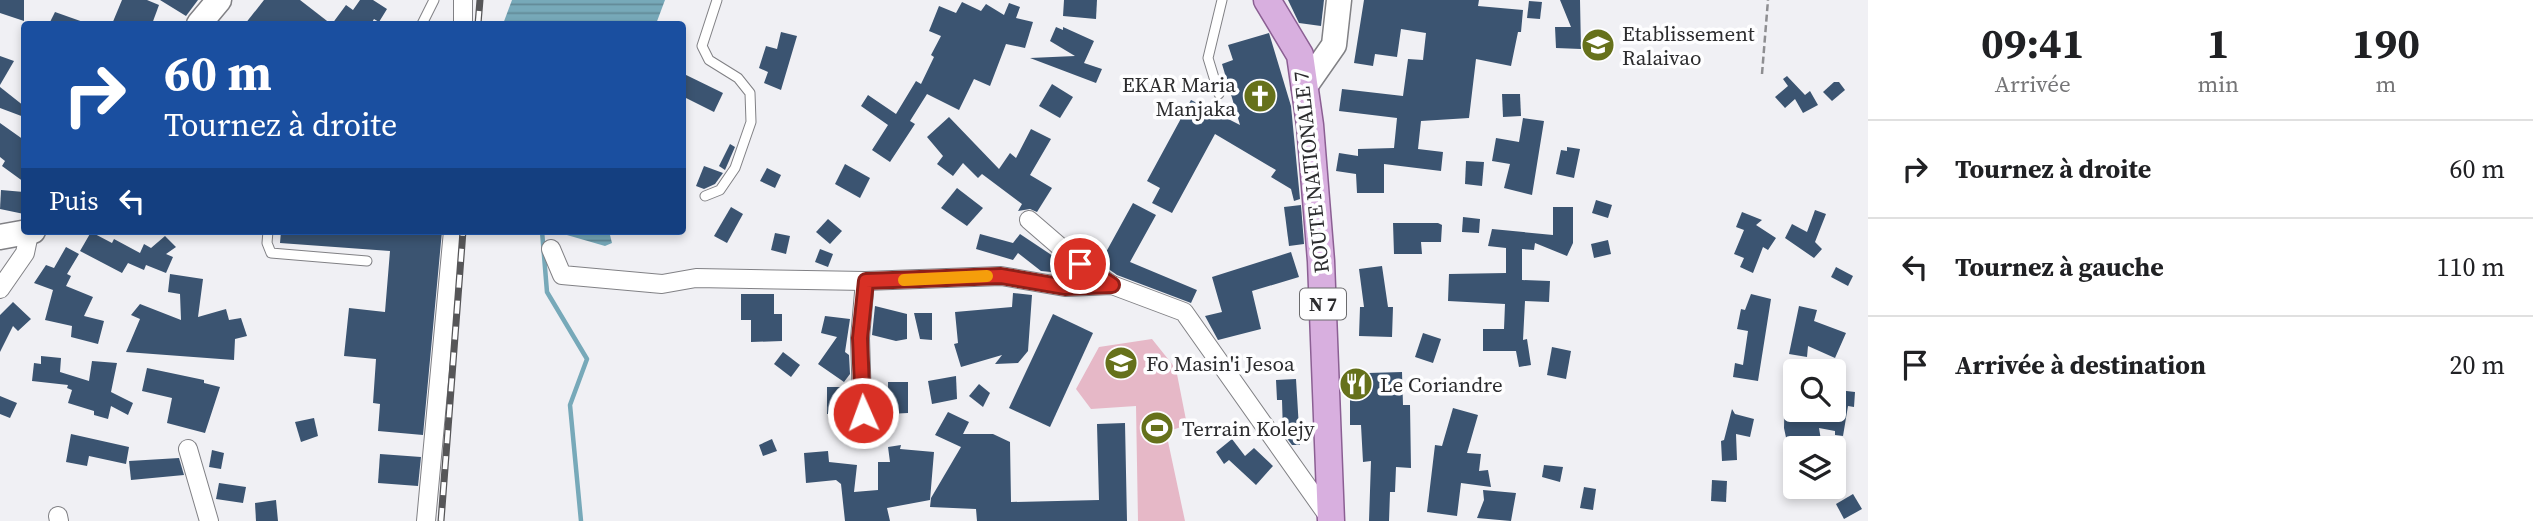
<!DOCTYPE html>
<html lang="fr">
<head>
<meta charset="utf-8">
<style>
  :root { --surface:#fff; --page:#f6f6f6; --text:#202124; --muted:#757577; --line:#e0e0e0 }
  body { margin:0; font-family:"Source Serif 4",serif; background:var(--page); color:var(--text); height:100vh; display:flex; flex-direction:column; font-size:26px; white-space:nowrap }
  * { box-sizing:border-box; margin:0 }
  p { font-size:23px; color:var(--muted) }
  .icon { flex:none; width:38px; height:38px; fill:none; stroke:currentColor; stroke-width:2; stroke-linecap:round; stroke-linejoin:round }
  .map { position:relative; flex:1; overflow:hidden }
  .panel { display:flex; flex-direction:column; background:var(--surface); width:665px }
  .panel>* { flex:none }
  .guide { position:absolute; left:21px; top:21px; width:665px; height:214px; border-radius:7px; box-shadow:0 4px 10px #0003; background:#1a4fa0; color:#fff; overflow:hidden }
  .buttons { position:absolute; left:1783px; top:359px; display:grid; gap:14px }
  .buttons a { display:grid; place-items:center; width:63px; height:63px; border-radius:7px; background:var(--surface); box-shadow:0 4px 10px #0003; font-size:35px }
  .pin { position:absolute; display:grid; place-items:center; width:60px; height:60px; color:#fff; margin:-30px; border:4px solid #fff; border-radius:50%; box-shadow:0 2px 7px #0007 }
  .me { position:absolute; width:77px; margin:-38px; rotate:358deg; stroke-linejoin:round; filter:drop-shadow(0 0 5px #0008) }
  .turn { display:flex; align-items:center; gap:24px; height:147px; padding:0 28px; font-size:32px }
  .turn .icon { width:91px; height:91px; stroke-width:2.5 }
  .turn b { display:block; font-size:49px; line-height:60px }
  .then { display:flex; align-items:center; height:66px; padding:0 28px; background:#0003; gap:14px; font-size:26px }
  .eta { display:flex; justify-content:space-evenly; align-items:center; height:119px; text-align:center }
  .eta b { font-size:42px; font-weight:700; line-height:49px }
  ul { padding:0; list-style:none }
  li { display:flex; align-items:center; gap:21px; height:98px; padding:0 28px; border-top:2px solid var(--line) }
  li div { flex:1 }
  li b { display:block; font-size:26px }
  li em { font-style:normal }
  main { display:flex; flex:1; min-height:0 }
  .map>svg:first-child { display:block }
</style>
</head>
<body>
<main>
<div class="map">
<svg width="1868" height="521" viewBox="0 0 1868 521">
  <defs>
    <pattern id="water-rules" width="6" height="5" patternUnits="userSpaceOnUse" patternTransform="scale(1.75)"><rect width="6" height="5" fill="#77a9b9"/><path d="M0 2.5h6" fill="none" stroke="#628a97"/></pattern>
  </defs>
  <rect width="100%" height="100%" fill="#f0f0f4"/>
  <path fill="#e6b8c7" d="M1152,339L1176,369L1187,425L1166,432L1185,521H1138L1136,406L1091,409L1076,389L1099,347Z"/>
  <g fill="url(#water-rules)">
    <path d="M512,0H665L656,24H503Z"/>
    <path d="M553,231H609L612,243L605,246Z"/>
  </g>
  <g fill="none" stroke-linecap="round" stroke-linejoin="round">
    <path stroke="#77a9b9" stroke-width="4.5" d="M542,231L547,292L587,359L570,405L581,521"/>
  </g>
  <g fill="#3b5471">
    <path d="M0,0H24V21L0,13Z"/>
    <path d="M122,0H147L159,5L152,24H112Z"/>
    <path d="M160,0H198L186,16Z"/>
    <path d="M264,0H300L331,24H245Z"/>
    <path d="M360,0H373L387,9L379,22L374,19L371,24H332L346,5L353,10Z"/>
    <path d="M1064,0H1097L1096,19L1063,16Z"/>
    <path d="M1288,0H1324L1321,26L1299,23Z"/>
    <path d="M1364,0H1479L1478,6L1523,10L1521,32H1518L1511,66L1476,59L1469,118L1421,121L1418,149L1443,152L1441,171L1384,164V193H1357L1356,174L1336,171L1339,153L1358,156V149L1394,148L1397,118L1339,111L1342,89L1403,96L1408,59L1423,60L1426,33L1401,29L1397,57L1375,54L1373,66L1354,63Z"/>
    <path d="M1560,0H1580L1581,49L1556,48L1555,27H1571Z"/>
    <path d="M1529,1L1542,2L1540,19L1527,18Z"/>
    <path d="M962,2L981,11L986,4L1004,15L1009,3L1020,7L1016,18L1033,22L1025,48L1006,44L990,86L974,79L959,110L927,94L910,121L915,124L890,162L872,150L888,125L861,106L868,95L896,114L916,81L921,84L934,57L931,55L941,36L929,31L939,6L956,13Z"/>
    <path d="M55,12L86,23V24H49Z"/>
    <path d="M1056,27L1063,30V27L1094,41L1084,63L1102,69L1096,83L1030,58L1075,56L1050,41Z"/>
    <path d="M781,32L797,36L781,90L764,83L768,72L759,68L766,46L777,49Z"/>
    <path d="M1269,33L1291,106L1300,199L1294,201L1291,189L1271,177L1276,170L1215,134L1172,213L1152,203L1160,188L1147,181L1191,100L1240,125L1222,64L1233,60L1228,45Z"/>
    <path d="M0,56L14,61L0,85Z"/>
    <path d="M682,73L723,93L714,112L682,96Z"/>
    <path d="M1787,76L1805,95L1810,91L1818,105L1803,113L1795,99L1785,108L1775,97L1788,86L1783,79Z"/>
    <path d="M1834,82H1839L1845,90L1832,101L1823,92Z"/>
    <path d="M1052,84L1073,97L1060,118L1039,106Z"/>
    <path d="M0,87L24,106V117L0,108Z"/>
    <path d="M1502,94H1520L1521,116L1503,117Z"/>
    <path d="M949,117L999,169L1010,153L1016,158L1031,129L1051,139L1030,175L1052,188L1037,212L1030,209L1018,211L1022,204L982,174L978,178L963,163L953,176L937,164L943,156L927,137Z"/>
    <path d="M1523,118L1544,121L1532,195L1504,188L1510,164L1492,161L1496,138L1519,142Z"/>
    <path d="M0,123L24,140V182L2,166L5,161L0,157Z"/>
    <path d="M730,144L735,147L725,170L719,166Z"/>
    <path d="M1567,147L1580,149L1574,178L1556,174L1561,150L1567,151Z"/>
    <path d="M1466,161L1484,162L1482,186L1465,184Z"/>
    <path d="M845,164L870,178L860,198L835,184Z"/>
    <path d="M704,166L723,173L715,184L704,189L696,186Z"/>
    <path d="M767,168L781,175L775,188L760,181Z"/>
    <path d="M957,188L983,208L967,226L941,208Z"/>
    <path d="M1,190L24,192V214L0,209Z"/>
    <path d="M1596,200L1612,205L1608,218L1592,213Z"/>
    <path d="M1133,203L1156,215L1130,262L1197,290L1191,303L1117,275L1100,263Z"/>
    <path d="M1301,205L1304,244L1289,246L1284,207Z"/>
    <path d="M731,207L743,214L727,243L714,236Z"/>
    <path d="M1553,207H1573V243L1567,256L1535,243L1534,250L1522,249V280L1550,281L1549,302L1525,301L1523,340L1527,339L1531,365L1519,367L1516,351H1483V329H1504L1505,304L1448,301L1449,274L1506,273V248L1488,246L1492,229L1553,235Z"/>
    <path d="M1815,210L1826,214L1815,242L1822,249L1814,258L1785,238L1792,224L1807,232Z"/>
    <path d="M1742,212L1762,220L1756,225L1776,238L1768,250L1763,247L1753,273L1740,267L1744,258L1734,254L1744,230L1736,227Z"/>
    <path d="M1463,217L1480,219L1479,233L1462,232Z"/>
    <path d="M828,219L842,231L830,244L816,232Z"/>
    <path d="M1393,223H1438L1442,225L1441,242H1421L1422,254H1394Z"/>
    <path d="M281,231H442L423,435L378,431L380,404L373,403L376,359L344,356L349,308L385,312L390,251L280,243Z"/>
    <path d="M91,232L112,243L114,239L140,253L144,244L151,248L165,236L176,247L166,254L173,257L166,273L146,265L144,270L128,263L122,273L80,251Z"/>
    <path d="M775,233L790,236L786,254L771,250Z"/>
    <path d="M980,234L1013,243L1020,234L1056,258L1065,266L1062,269L1071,274L1041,271L1018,253L1013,260L976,249Z"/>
    <path d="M1608,240L1611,254L1594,258L1591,244Z"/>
    <path d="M66,247L79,254L67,274L71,276L66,286L93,297L84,316L104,321L98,344L71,337L72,326L45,320L53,290L34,283L46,265L54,268Z"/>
    <path d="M820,249L833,254L828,267L815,262Z"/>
    <path d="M1291,252L1299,277L1252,291L1261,329L1218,340L1205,316L1222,312L1212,277Z"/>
    <path d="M1382,266L1388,307H1393L1392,337L1359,336L1360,307H1364L1359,269Z"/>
    <path d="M1836,267L1853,276L1848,286L1831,277Z"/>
    <path d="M170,274L203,279L198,317L226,309L229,320L241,318L247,336L235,339L234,360L126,352L140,319L131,315L140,304L181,320L180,294L168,292Z"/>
    <path d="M1013,293L1032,295L1028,351L1018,363L995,364L1002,355L961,367L954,344L958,343L955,312L1012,307Z"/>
    <path d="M741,294H774V314H782V341L751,342V320H741Z"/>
    <path d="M1751,294L1771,299L1758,381L1733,377L1735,363L1743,365L1748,331L1737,329L1741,309L1745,310Z"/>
    <path d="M13,302L31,319L18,331L13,326L0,352V315Z"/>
    <path d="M875,306L907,314V339L896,341L872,335Z"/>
    <path d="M1799,306L1817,310L1814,321L1846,333L1835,358L1808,346L1807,357L1789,354Z"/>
    <path d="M914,313H932V340L920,339Z"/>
    <path d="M1053,314L1093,333L1050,427L1009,408Z"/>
    <path d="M825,316L850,319L845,352L849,355L850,374L844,382L818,364L837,337L821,333Z"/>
    <path d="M1423,333L1441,339L1433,363L1415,357Z"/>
    <path d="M1552,347L1571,351L1566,379L1547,375Z"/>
    <path d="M783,352L800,365L791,377L774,364Z"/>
    <path d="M41,356L61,358L60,372L89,381L92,361L117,363L111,392L133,403L128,415L111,406L108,419L94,415V411L68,403L72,390L67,388L68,385L32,381L34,363L41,364Z"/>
    <path d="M147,368L204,380V383L220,387L205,433L167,423L172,398L142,391Z"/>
    <path d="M1402,372L1403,405H1410L1411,468L1396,467L1395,492H1390L1389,521H1369L1371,461L1363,462L1361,425H1350V390L1368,389V373Z"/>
    <path d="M956,376L957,399L932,404L928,381Z"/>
    <path d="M1296,379L1300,445H1292L1283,433L1282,400H1277L1276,380Z"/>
    <path d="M888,382H908V413L888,414Z"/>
    <path d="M979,384L990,393L983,407L969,396Z"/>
    <path d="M1785,385H1796V410H1802V413L1836,414L1838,390L1855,392L1854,407L1848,406L1843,436L1835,435V431L1819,428L1821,440L1788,447L1784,428Z"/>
    <rect x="827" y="387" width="16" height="27"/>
    <path d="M0,396L17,403L10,418L0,414Z"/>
    <path d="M1453,408L1478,415L1467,453L1481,454L1479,471L1488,470L1491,487L1461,483L1457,516L1427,512L1435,445L1442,446Z"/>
    <path d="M1732,409L1735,414L1754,419L1750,437L1736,434L1737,460L1722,461L1721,441L1724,440Z"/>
    <path d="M948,412L969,422L963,434H993L1010,442L1011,502L1099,500L1097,424L1125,423L1127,521H977L976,509L930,507L931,498L961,447L935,435Z"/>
    <path d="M314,418L318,436L301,442L295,422Z"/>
    <path d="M71,434L129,447L126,464L89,456L87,466L66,462Z"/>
    <path d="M772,439L777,451L763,456L759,445Z"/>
    <path d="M1232,439L1245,456L1254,448L1273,466L1256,485L1229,460L1224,464L1216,452Z"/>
    <path d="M901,445L900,449L934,452L930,500L887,508L890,521H845L841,484L836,480L806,483L804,453L828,451L829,462L857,465L854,492L878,490V462H890L888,447Z"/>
    <path d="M212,450L224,453L221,469L209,467Z"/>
    <path d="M380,454L421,457L418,486L378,483Z"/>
    <path d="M179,458L184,475L131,480L129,461Z"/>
    <path d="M1544,465L1563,467L1560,482L1542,477Z"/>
    <path d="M1712,480L1727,481L1726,502L1711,501Z"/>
    <path d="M219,483L246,487L243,503L216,499Z"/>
    <path d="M1584,487L1596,489L1593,510L1580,508Z"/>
    <path d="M1483,490L1516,493L1511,521L1477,518L1484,500Z"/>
    <path d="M1853,494L1862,509L1844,519L1836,504Z"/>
    <path d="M276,500L278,521H256L255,503Z"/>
  </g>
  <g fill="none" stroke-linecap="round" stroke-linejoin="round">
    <defs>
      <g id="lane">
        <path d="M422,24L434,0"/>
        <path d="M1219,94L1208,58L1222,0"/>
        <path d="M705,196L720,190L735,168L751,122L750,93L738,78L709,60L702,46L717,0"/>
        <path d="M268,231L267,243L271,253L367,261"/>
      </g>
      <g id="street">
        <path d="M463,24V0"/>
        <path d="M1029,220L1080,264L1112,285"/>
        <path d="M551,249L562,275L662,284L696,278L865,281L1001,276L1065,287L1112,285L1184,312L1331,520"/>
        <path d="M0,289L25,253L29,234"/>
        <path d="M863,434L860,338L865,281"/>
        <path d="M188,449L209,521"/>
        <path d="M58,516L59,521"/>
        <path d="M426,521L453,231"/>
      </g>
      <g id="secondary">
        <path d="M199,24L219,0"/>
        <path d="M1304,88L1334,45L1339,0"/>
        <path d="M0,237L33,231"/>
      </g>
      <path id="primary" d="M1267,0L1300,55L1310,125L1321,261L1331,521"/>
    </defs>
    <use href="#lane" stroke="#818185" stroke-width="11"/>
    <use href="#street" stroke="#818185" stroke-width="20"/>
    <use href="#secondary" stroke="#818185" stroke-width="27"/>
    <use href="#primary" stroke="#8b5f93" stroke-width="29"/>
    <path stroke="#8e8e91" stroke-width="2.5" stroke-dasharray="7 3.5" stroke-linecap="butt" d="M1762,74L1768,0"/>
    <use href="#lane" stroke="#fff" stroke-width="9"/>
    <use href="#street" stroke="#fff" stroke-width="18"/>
    <use href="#secondary" stroke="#fff" stroke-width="24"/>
    <use href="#primary" stroke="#d8afdf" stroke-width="26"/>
    <defs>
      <g id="rail">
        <path d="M478,24L480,0"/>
        <path d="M441,521L463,231"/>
      </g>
    </defs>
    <use href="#rail" stroke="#565658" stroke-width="7"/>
    <use href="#rail" stroke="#fefeff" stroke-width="4.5" stroke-dasharray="13" stroke-linecap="butt"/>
  </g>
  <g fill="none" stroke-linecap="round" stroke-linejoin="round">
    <defs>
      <path id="route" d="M863,413L860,338L866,281L1001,276L1065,287L1112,285L1080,264"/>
    </defs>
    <use href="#route" stroke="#8d1f18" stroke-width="18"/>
    <use href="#route" stroke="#d93025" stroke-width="12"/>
    <path stroke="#f59e0b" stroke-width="12" d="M904,280L987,276"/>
  </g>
  <defs>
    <symbol id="school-disc" viewBox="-11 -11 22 22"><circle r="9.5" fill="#66711b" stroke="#fefeff"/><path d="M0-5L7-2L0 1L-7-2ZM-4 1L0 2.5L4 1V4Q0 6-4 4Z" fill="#fff"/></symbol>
    <symbol id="church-disc" viewBox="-11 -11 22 22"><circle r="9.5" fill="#66711b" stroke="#fefeff"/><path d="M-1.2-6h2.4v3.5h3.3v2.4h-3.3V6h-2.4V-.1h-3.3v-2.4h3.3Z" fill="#fff"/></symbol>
    <symbol id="restaurant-disc" viewBox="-11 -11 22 22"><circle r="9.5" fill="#66711b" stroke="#fefeff"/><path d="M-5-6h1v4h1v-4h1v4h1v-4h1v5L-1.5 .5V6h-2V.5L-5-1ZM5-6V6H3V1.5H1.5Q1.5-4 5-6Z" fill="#fff"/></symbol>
    <symbol id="stadium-disc" viewBox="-11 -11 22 22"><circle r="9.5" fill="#66711b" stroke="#fefeff"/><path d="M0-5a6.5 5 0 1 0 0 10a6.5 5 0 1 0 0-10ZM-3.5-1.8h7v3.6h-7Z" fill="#fff"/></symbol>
  </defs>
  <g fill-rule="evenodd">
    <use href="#school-disc" x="1579" y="26" width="38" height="38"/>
    <use href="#church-disc" x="1241" y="77" width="38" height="38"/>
    <use href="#school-disc" x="1102" y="344" width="38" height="38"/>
    <use href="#restaurant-disc" x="1337" y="365" width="38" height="38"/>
    <use href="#stadium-disc" x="1138" y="409" width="38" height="38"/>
  </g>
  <g text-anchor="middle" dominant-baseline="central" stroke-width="7" stroke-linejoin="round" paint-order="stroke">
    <rect fill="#fefeff" stroke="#6b6b6d" stroke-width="2" x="1300" y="288.5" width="46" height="31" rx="5"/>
    <g font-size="19" font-weight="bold" fill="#2c2c2e">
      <text x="1323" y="304">N 7</text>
    </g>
    <g font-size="21" fill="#2c2c2e" stroke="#fefeff" text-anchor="start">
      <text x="1622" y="33">Etablissement<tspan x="1622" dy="24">Ralaivao</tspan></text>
      <text x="1236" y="84" text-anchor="end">EKAR Maria<tspan x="1236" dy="24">Manjaka</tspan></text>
      <text x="1146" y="363">Fo Masin'i Jesoa</text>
      <text x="1380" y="384">Le Coriandre</text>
      <text x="1182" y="428">Terrain Kolejy</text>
    </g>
    <g font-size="21" fill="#2c2c2e" stroke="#fefeff">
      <text transform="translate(1311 172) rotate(-96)">ROUTE NATIONALE 7</text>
    </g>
  </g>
</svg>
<div class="buttons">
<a><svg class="icon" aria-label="search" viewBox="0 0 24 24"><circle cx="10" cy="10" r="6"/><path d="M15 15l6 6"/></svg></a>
<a><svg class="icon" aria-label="layers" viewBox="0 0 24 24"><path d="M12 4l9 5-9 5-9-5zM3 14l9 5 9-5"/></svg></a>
</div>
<div class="pin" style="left:1080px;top:264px;background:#d93025"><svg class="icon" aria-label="arrive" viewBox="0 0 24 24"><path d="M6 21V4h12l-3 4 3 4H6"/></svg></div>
<svg class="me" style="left:863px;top:413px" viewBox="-20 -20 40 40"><circle r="17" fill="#d93025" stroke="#fff" stroke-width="3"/><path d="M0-11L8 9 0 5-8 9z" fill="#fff"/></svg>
<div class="guide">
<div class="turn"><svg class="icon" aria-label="right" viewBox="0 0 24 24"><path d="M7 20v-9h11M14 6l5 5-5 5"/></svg><div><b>60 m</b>Tournez à droite</div></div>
<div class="then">Puis<svg class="icon" aria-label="left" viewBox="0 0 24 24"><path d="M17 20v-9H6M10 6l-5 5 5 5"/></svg></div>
</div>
</div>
<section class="panel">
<div class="eta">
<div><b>09:41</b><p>Arrivée</p></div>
<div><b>1</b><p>min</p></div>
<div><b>190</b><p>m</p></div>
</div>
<ul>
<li><svg class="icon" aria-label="right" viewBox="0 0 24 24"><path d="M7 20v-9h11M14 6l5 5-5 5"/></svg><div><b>Tournez à droite</b></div><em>60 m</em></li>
<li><svg class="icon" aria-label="left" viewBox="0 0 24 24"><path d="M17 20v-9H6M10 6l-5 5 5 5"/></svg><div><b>Tournez à gauche</b></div><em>110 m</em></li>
<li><svg class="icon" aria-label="arrive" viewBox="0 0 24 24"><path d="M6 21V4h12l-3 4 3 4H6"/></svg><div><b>Arrivée à destination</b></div><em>20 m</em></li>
</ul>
</section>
</main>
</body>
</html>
